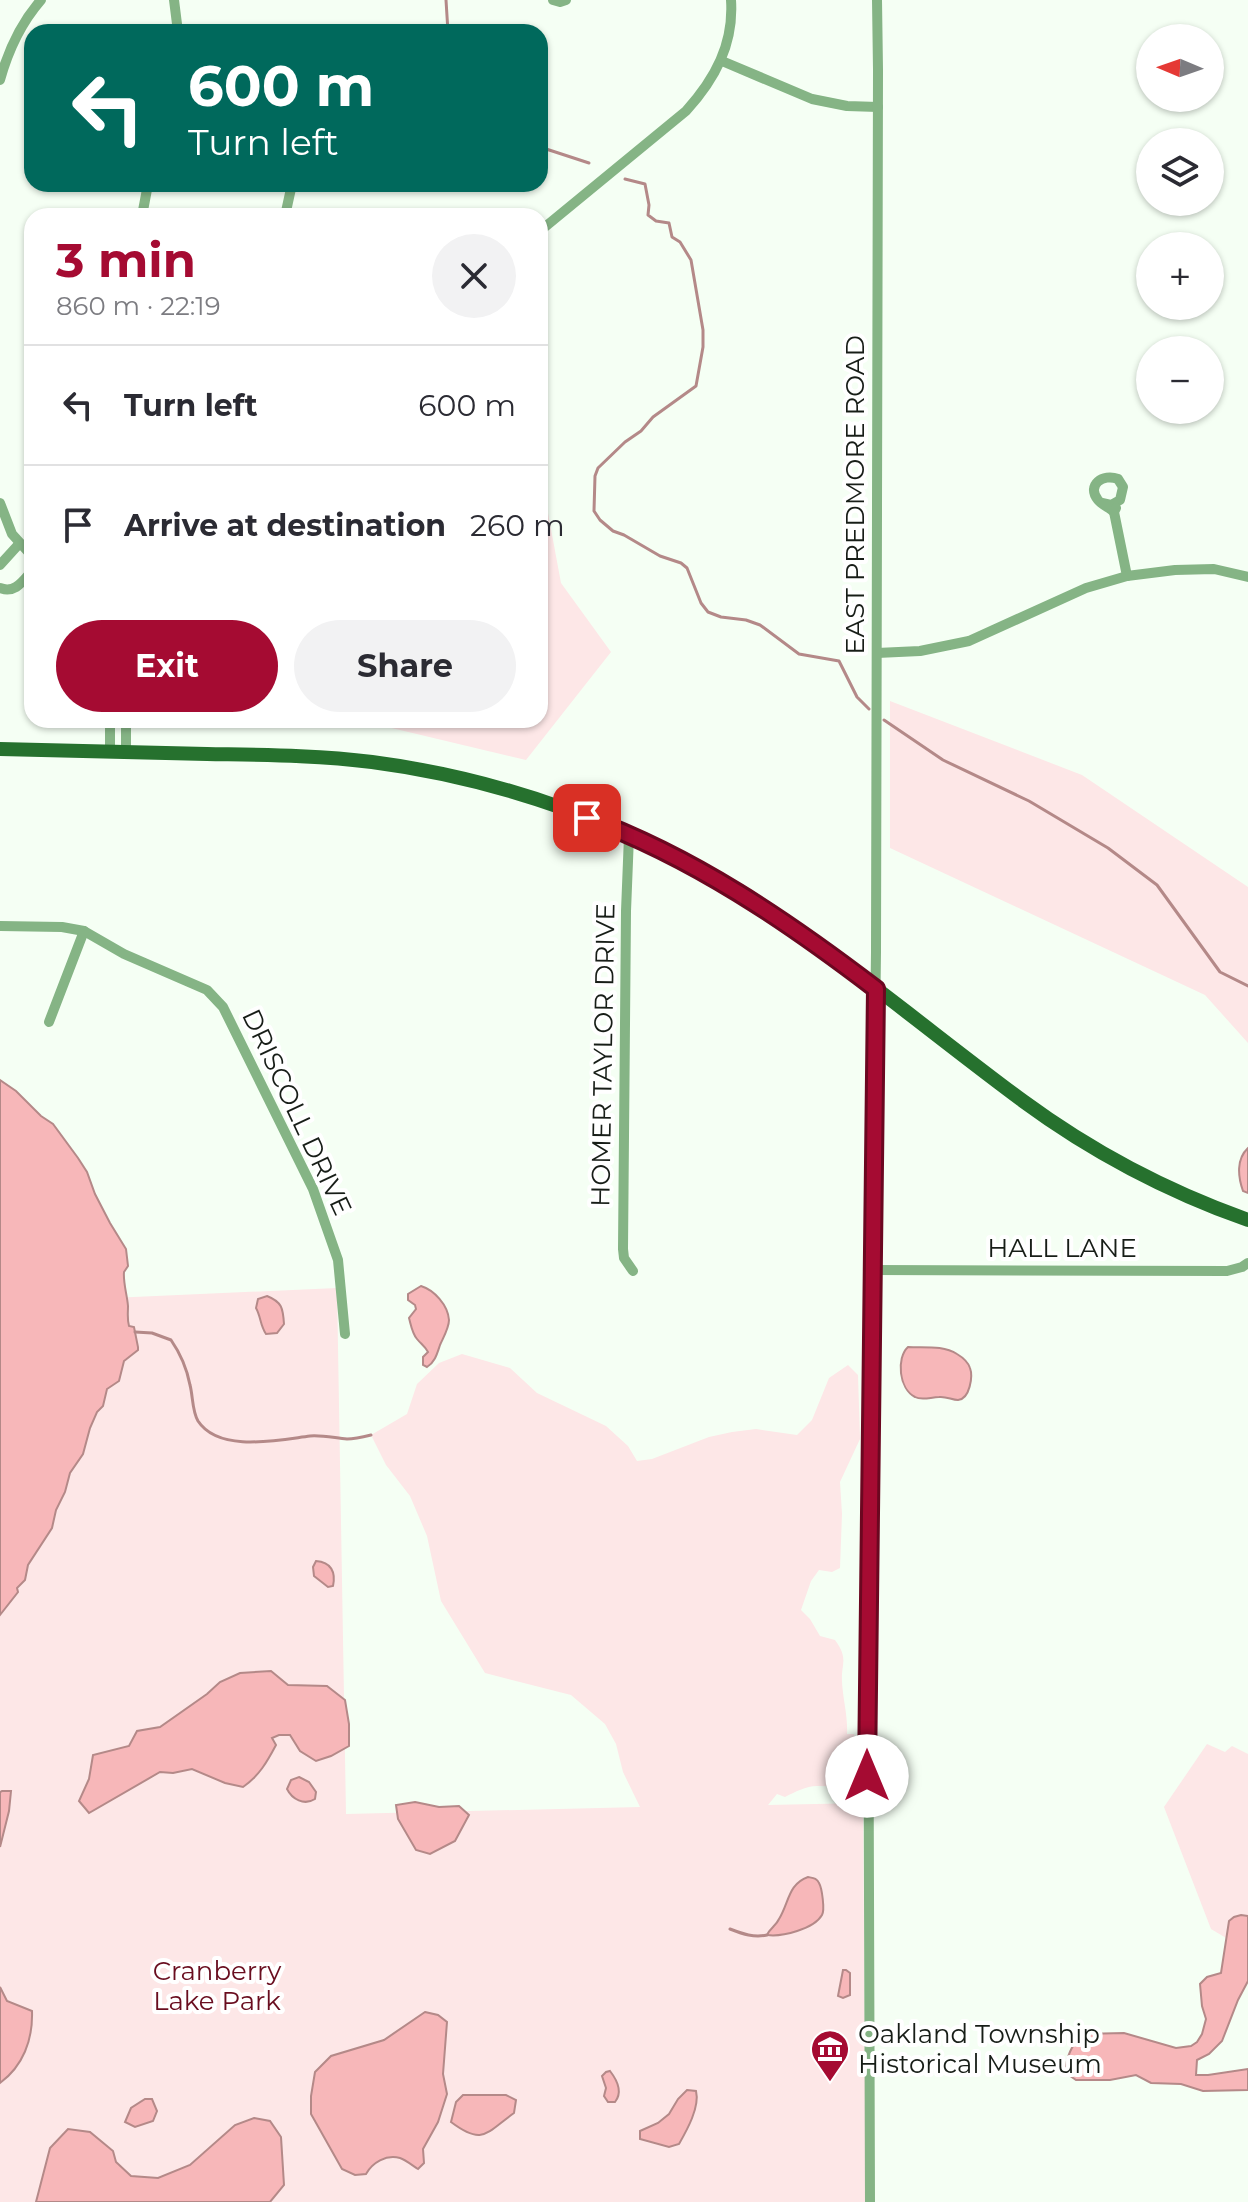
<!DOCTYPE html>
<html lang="en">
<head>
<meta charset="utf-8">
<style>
  :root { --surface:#fff; --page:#f2f2f3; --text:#2b2b33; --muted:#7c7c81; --line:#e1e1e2; --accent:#a50b32 }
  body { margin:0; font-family:Montserrat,sans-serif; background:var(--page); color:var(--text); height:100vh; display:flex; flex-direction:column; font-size:30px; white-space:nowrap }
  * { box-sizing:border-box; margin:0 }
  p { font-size:26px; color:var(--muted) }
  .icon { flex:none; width:44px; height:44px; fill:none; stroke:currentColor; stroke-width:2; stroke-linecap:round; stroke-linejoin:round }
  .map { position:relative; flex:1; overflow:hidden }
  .drawer { position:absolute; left:24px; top:208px; width:524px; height:520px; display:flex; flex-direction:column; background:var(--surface); border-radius:24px; box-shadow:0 2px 6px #0004 }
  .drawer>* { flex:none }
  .banner { position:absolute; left:24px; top:24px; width:524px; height:168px; border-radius:24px; box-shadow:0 2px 6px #0004; background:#00695c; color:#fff; overflow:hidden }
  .needle { width:52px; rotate:272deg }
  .fabs { position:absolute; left:1136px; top:24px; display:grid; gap:16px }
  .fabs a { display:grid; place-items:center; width:88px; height:88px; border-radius:50%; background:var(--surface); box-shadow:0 2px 6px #0004; font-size:40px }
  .pin { position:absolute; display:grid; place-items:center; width:68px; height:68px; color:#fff; margin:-34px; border-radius:16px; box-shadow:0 4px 12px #0006 }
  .me { position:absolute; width:88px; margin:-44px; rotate:0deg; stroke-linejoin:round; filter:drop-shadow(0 0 6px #0008) }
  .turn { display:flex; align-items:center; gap:28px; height:168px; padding:0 32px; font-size:36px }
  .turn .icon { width:104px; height:104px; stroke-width:2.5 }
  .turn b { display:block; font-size:56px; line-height:68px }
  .round { display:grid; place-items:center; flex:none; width:84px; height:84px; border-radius:42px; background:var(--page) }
  .overview { display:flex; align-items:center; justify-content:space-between; height:136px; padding:0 32px }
  h1 { font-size:48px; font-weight:700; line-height:60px; color:var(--accent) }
  .button { display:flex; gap:16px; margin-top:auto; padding:16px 32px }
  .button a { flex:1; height:92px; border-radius:48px; background:var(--accent); color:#fff; font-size:32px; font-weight:700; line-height:92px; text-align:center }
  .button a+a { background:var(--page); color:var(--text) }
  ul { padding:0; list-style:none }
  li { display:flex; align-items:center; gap:24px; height:120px; padding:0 32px; border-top:2px solid var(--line) }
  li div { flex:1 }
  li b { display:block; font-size:30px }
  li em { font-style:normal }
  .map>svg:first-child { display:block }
</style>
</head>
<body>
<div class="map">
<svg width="1248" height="2202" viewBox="0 0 1248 2202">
  <rect width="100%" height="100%" fill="#f5fff4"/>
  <g fill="#fde7e7">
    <path d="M540,470L561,583L611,652L526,760L358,720H540Z"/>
    <path d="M890,701L1082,775L1248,887V1043L1205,995L890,848Z"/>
    <path d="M337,1288L346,1814L640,1807L623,1772L616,1744L605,1724L571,1695L485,1673L441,1601L427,1536L410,1496L386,1465L371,1435L407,1414L417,1384L439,1363L462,1354L510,1368L537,1393L606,1426L628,1446L637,1461L652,1459L709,1437L732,1432L756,1429L797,1435L812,1420L829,1378L848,1365L858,1375L860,1439L840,1482L842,1514L840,1568L832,1572L819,1570L811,1581L801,1610L810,1619L820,1636L835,1640C849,1659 841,1663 842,1682C843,1700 848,1716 847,1734H854L857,1746V1784C843,1792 832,1785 817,1786C806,1786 795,1792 785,1797L777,1794L768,1805L863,1803L866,2202H0V1303Z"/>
    <path d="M1207,1744L1225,1752L1232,1746L1248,1754V1951L1211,1929L1164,1807Z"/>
  </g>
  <g fill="#f7b7b9" stroke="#b48988" stroke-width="2">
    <path d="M0,1080L16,1091L41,1116L53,1124L78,1158L87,1172L95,1194L110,1223L126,1249L128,1266L124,1272C123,1283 127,1294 128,1306C128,1313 127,1319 129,1326L134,1327L138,1347V1350L124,1361L119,1381L107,1389L103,1406L97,1412L90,1428L83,1454L70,1473L65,1492L56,1510L52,1528L28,1565L25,1580L17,1588L18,1592L0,1615Z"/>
    <path d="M1248,1148V1193L1243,1191C1238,1177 1236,1159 1248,1148Z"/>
    <path d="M421,1286C434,1290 448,1305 449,1320C449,1328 443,1338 440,1345C437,1354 435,1362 427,1367L423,1365V1357L428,1352C425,1346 421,1344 417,1339C412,1333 411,1325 409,1318L416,1309L415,1305L408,1300V1294Z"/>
    <path d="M267,1296C282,1302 283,1308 284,1324L277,1333L266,1334C260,1325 261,1317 256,1308L258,1299Z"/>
    <path d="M908,1347C924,1348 943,1345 957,1354C962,1357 968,1362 970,1368C973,1376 970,1399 958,1400C952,1400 946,1396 939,1397C931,1397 922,1401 915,1397C899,1389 896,1358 908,1347Z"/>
    <path d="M316,1561C331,1562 336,1572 333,1586L328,1587L314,1576L313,1567Z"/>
    <path d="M271,1671L288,1685L327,1686L345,1700L349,1724V1746L331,1756L316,1761L300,1751L290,1735H279L272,1738L276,1745C267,1762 259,1776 243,1787L225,1783L192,1769L173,1773L160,1772L89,1813L79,1801L89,1779L93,1755L129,1746L137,1731L160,1727L207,1694L220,1682L240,1673Z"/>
    <path d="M299,1777L309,1782L316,1792L315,1799C304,1806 292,1799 287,1789L291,1780Z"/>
    <path d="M2,1791H11L9,1811L0,1847V1792Z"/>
    <path d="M415,1802L439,1807L459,1806L469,1815L455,1841L430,1854L416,1850L398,1819L396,1805Z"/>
    <path d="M808,1877C813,1878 817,1878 819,1883C822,1888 825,1910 822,1915C814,1929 782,1937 767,1935C770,1928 776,1926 779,1919C789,1903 788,1884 808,1877Z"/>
    <path d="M1241,1915L1248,1916V1981L1238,2000L1222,2041L1209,2054L1197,2060L1196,2075H1208L1248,2069V2090L1203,2091L1181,2084L1151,2083L1136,2075L1110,2080H1076L1066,2073C1065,2058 1072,2045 1082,2034L1124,2033L1176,2048L1191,2046L1197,2042L1202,2034L1206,2019L1202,2006L1200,1984L1207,1977L1221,1973L1229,1921L1234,1917Z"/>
    <path d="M843,1970H846L850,1973V1995L843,1998L838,1996Z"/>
    <path d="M0,1987L7,2001L32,2011C33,2040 23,2066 0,2083Z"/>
    <path d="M425,2012L438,2015L447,2022L443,2074L447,2094L438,2122L423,2149L424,2163L418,2169C413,2166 406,2160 400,2158C386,2154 372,2163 366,2174L355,2175L342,2169L311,2114V2096L315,2072L331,2056L384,2040Z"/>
    <path d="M610,2071C617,2080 623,2092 615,2102H608L604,2096L606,2088L602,2076L606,2072Z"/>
    <path d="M687,2090L696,2091C700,2107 687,2130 679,2144L669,2147L640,2139V2131L658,2123L669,2114L678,2099Z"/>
    <path d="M463,2095H506L516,2100L514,2113C486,2133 483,2146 451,2122L456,2102Z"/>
    <path d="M145,2099H152L157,2111L153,2121L135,2127L125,2122L131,2108Z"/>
    <path d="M254,2118L270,2121L281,2137L284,2185L270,2202H36L50,2148L68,2129L90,2132L113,2151L116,2162L131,2176L158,2178L190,2165L235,2125Z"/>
  </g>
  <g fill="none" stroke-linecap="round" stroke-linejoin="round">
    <g stroke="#b48988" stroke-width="3">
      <path d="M446,0L448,32"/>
      <path d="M540,147L589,163"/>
      <path d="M625,179L645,184L649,205L648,215L656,221L669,223L672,237L680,242L691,260L703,330V347L696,386L653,417L641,431L625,442L598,468L595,476L594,511L600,520L613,531L624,535L660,556L681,563L687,568L701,603L708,612L721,617L746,620L760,625L799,654L839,661L857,697L869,709"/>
      <path d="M884,720L943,760L1029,801L1108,848L1157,885L1220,972L1248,986"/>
      <path d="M135,1332L152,1333L171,1340C180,1353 187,1369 190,1385C193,1396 192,1411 198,1421C219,1453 278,1440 310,1436C322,1435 335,1438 347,1439C355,1439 363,1437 371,1435"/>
      <path d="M730,1929C743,1934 754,1938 767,1935"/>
    </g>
    <g stroke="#85b485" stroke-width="10">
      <path d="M174,0L178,32"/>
      <path d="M553,0L560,2L566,0"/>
      <path d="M722,61L812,99L847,106L878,107"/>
      <path d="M0,80C8,51 21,23 41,0"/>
      <path d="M142,216L148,184"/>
      <path d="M285,216L292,184"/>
      <path d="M540,231L686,111C715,79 734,44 731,0"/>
      <path d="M0,503L12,534L32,556"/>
      <path d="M1102,503L1111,505L1120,500L1123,487L1118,479C1103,473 1086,485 1098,500C1102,505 1110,508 1114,512"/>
      <path d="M1116,508L1114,512L1127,576"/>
      <path d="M0,565L19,544"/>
      <path d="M0,588C15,594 23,581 32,571"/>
      <path d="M877,653L920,651L969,641L1086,588L1127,576L1175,570L1214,569L1248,577"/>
      <path d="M126,720V752"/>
      <path d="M110,751V720"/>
      <path d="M629,836L626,911L623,1249L624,1258L633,1271"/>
      <path d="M0,926L62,927L84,931L124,954L207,990L223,1007L313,1189L338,1260L345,1334"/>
      <path d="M49,1022L84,931"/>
      <path d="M873,1270L1227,1271L1242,1267L1248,1263"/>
      <path d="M870,2202L868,1588L876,952L878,70L877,0"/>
    </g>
    <path stroke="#26712e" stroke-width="14" d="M0,749C69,751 138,752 207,754C262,755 318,755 372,762C503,779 634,826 746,897C843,958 931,1033 1023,1101C1091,1151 1169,1192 1248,1220"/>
  </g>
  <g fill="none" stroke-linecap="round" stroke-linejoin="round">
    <defs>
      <path id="route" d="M587,818C693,857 787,921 876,989L867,1776"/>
    </defs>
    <use href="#route" stroke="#6b0720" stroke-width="20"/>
    <use href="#route" stroke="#a50b32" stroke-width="14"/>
  </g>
  <defs>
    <symbol id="museum-pin" viewBox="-11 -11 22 30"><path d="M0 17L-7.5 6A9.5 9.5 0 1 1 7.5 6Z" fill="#a50b32" stroke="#fff"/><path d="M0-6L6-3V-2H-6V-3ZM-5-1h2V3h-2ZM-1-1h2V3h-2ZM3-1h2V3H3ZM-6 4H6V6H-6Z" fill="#fff"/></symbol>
  </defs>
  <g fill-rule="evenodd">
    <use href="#museum-pin" x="808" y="2027" width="44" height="60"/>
  </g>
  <g text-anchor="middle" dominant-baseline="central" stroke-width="8" stroke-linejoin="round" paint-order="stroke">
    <g font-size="26" fill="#171d17" stroke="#fff">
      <text transform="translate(855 495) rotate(-90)">EAST PREDMORE ROAD</text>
      <text transform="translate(603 1055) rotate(-89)">HOMER TAYLOR DRIVE</text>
      <text transform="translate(297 1112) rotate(65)">DRISCOLL DRIVE</text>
      <text x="1062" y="1248">HALL LANE</text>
    </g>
    <g font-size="26" fill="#690d1f" stroke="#fff">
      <text x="217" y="1971">Cranberry<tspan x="217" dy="30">Lake Park</tspan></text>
    </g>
    <g font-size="26" fill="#171d17" stroke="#fff" text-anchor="start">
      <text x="858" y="2034">Oakland Township<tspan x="858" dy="30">Historical Museum</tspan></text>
    </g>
  </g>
</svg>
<div class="fabs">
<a><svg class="needle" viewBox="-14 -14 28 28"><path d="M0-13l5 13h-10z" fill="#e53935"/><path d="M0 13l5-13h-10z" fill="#7c7c81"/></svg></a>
<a><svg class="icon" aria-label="layers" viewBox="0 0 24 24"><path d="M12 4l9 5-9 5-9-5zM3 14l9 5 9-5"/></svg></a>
<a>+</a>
<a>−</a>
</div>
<div class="pin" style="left:587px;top:818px;background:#d93025"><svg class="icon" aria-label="arrive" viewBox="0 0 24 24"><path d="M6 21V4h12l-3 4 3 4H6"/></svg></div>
<svg class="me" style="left:867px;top:1776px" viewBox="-20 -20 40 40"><circle r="19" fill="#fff"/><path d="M0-13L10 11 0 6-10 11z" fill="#a50b32"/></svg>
<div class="banner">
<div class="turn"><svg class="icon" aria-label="left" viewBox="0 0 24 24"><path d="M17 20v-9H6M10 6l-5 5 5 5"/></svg><div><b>600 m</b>Turn left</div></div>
</div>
<section class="drawer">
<div class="overview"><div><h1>3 min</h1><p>860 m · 22:19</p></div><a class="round"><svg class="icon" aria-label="close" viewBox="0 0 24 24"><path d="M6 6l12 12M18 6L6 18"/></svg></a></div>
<ul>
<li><svg class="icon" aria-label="left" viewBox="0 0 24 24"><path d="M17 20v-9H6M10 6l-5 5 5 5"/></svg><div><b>Turn left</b></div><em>600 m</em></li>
<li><svg class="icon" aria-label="arrive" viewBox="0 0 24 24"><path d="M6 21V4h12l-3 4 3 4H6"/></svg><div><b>Arrive at destination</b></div><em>260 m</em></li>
</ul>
<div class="button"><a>Exit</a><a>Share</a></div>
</section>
</div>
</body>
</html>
